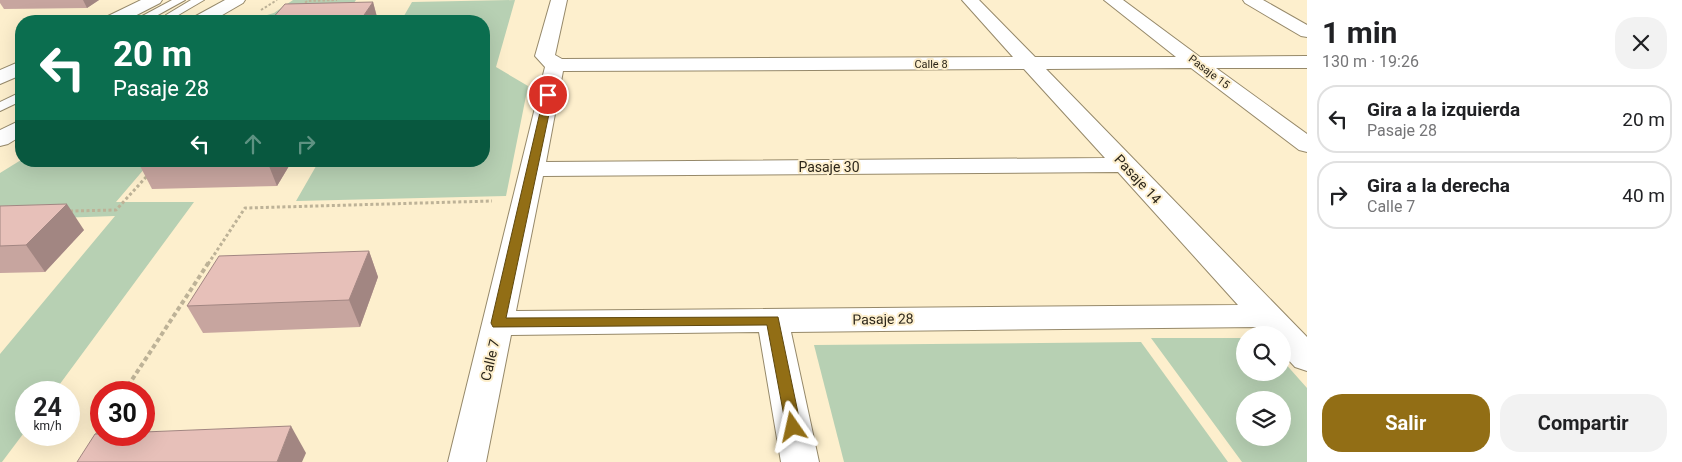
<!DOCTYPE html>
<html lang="es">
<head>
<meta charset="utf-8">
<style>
  :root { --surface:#fff; --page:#f2f2f2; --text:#202124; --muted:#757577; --line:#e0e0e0; --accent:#926e15 }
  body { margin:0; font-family:Roboto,sans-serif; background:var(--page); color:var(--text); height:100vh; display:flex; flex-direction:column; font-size:19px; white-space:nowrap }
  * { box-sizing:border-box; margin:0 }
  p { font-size:16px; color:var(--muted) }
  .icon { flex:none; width:28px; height:28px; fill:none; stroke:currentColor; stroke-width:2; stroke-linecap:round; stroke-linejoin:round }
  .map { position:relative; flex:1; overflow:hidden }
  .sheet { display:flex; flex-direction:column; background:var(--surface); width:375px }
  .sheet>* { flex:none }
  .hud { position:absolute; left:15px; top:15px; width:475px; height:152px; border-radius:20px; box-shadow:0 5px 20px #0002; background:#0b6e4f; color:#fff; overflow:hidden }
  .buttons { position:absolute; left:1236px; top:326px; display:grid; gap:10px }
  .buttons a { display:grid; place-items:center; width:55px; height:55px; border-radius:50%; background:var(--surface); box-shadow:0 5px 20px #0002; font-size:25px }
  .speed { position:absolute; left:15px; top:381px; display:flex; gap:10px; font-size:25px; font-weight:700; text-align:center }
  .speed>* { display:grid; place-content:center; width:65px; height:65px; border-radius:50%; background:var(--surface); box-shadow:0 5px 20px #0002; line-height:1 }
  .speed small { font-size:12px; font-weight:400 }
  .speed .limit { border:8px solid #d22; background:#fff; color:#111 }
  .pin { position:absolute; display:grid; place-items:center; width:42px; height:42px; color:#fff; margin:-21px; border:2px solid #fff; border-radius:50%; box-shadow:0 1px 5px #0007 }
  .me { position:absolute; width:55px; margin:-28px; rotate:349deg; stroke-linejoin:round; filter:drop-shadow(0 0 4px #0008) }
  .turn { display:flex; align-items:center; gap:18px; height:105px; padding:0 15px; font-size:22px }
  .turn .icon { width:65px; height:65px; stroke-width:2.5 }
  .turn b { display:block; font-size:35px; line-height:42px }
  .lanes { display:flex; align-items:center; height:48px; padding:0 15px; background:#0003; justify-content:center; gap:25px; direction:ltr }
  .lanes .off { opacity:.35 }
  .round { display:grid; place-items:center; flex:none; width:52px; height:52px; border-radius:20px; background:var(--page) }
  .headline { display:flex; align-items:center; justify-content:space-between; height:85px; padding:0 15px }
  h1 { font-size:30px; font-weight:700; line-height:38px }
  .cta { display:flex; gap:10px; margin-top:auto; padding:10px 15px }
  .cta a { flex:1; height:58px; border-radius:20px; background:var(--accent); color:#fff; font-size:20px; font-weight:700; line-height:58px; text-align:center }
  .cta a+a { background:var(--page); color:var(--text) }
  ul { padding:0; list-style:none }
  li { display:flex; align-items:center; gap:15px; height:68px; margin:0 10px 8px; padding:0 5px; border:2px solid var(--line); border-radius:20px }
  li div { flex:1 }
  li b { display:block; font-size:19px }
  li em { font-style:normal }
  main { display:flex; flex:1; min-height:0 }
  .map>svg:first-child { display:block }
</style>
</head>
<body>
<main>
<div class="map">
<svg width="1307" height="462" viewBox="0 0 1307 462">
  <rect width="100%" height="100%" fill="#fdefcd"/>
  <g fill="#b7d0b3" fill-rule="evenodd">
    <path d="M293,0H356L351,7L285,21H246L274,13Z"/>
    <path d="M515,0L496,67L528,86L506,196L296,201L319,161H484V21H401L412,2Z"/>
    <path d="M21,160L151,161L116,202H194L54,392H26V430L2,462H0V354L115,216L0,220V173Z"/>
    <path d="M1151,338H1245V372H1282L1283,361L1307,388V462H1242ZM1245,400H1282V438H1245Z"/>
    <path d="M1141,342L1228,462H844L814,345Z"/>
  </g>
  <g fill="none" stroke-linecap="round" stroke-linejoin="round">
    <defs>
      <g id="lane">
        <path d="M172,0H185L147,21H133Z"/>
        <path d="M191,0H204L175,17L171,18L166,15Z"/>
        <path d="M21,92V101L0,111V102Z"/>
      </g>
      <g id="street">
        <path d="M551,0H567L555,55L562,59L1013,57L962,0H979L1035,57H1176L1104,0H1123L1200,57L1307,56V68H1216L1307,134V152L1299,150L1191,68L1046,69L1307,337V371L1295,367L1282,353V335H1266L1259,327L791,332L819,462H781L759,332L511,335L486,462H448L545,67L535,56ZM1024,69L1105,158L546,162L563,71ZM1118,172L1238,305L516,311L543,176Z"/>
        <path d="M1243,0H1263L1307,25V37L1301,36L1245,3Z"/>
      </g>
      <g id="primary">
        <path d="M141,0H162L160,3L125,21H103L106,17Z"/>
        <path d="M225,0H245L243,3L212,21H191L194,17Z"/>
        <path d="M21,61V75L0,84V70Z"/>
        <path d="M21,120V136L8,144L0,146V130Z"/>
      </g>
    </defs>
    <use href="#lane" stroke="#96896a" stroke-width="2"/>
    <use href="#street" stroke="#96896a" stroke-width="2"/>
    <use href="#primary" stroke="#96896a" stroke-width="2"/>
    <g stroke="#bdb297" stroke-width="2" stroke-dasharray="2.5 2" stroke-linecap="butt">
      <path d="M302,6L307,1L337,0"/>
      <path d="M261,10L277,0"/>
    </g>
    <g stroke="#bdb297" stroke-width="3" stroke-dasharray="3 2.5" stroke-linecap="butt">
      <path d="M70,211L116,210L148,175"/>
      <path d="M208,264L245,208L492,201"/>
    </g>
    <g stroke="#bdb297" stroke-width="4" stroke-dasharray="4.5 3" stroke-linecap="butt">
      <path d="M124,392L209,262"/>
      <path d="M96,436L101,428"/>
    </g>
    <use href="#lane" fill="#fff" fill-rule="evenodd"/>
    <use href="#street" fill="#fff" fill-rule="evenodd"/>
    <use href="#primary" fill="#fff" fill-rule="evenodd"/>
  </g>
  <g fill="#c7a59f">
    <path d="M0,0H99L87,8L4,9L0,3Z"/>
    <path d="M373,2L378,21H271V20Z"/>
    <path d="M142,161H292L277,186L152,189L139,164Z"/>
    <path d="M0,206L84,230L45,272L0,273Z"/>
    <path d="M369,251L378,277L360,327L203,333L187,306Z"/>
  </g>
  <g fill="#a28682">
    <path d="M83,0H99L87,8Z"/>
    <path d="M373,2L378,21H363L362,18Z"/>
    <path d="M267,161H292L277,186Z"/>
    <path d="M67,204L84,230L45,272L26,245Z"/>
    <path d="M369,251L378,277L360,327L349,300Z"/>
    <path d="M291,426L306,453L302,462H277Z"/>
  </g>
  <g fill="#e7c0b9" stroke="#a28682">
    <path d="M373,2L362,18L271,20L285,4Z"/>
    <path d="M142,161H249L139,164Z"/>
    <path d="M67,204L26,245L0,246V206Z"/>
    <path d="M369,251L349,300L187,306L219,256Z"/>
    <path d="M291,426L277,462H77L95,434H101V435H144V432Z"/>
  </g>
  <path fill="#926e15" stroke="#5f480e" d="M548,92L553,95L506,318L778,317L801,427L799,431L793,433L788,431L786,427L767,325L493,327L491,323L544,95Z"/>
  <g text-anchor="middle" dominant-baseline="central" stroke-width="4" stroke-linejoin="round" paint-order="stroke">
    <g font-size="11" fill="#2c261a" stroke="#fdefcd">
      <text x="931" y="64">Calle 8</text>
      <text transform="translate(1209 72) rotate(37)">Pasaje 15</text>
    </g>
    <g font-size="14" fill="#2c261a" stroke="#fdefcd">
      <text x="829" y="167">Pasaje 30</text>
      <text transform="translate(1138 179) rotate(47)">Pasaje 14</text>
      <text transform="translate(883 319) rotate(-1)">Pasaje 28</text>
      <text transform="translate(490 360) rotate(-77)">Calle 7</text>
    </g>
  </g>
</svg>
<div class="buttons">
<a><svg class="icon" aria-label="search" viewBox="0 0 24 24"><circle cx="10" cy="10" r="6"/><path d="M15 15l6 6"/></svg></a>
<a><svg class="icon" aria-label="layers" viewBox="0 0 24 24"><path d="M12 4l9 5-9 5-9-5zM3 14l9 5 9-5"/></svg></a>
</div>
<div class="speed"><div>24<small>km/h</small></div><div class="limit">30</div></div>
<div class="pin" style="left:548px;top:95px;background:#d93025"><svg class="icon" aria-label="arrive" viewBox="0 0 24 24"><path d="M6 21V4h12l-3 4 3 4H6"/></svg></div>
<svg class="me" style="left:793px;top:427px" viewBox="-20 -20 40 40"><path d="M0-17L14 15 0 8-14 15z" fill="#926e15" stroke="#fff" stroke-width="4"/></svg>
<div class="hud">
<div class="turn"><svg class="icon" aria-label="left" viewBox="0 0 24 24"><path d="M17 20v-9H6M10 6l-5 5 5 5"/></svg><div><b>20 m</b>Pasaje 28</div></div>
<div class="lanes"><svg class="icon" aria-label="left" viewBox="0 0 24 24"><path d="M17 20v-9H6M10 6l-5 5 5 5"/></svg><svg class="icon off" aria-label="ahead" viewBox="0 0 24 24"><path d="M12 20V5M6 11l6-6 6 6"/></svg><svg class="icon off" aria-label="right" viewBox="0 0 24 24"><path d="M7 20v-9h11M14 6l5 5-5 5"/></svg></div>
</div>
</div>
<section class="sheet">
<div class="headline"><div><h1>1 min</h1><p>130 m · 19:26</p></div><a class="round"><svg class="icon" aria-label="close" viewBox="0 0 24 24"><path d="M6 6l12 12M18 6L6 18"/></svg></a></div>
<ul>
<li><svg class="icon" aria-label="left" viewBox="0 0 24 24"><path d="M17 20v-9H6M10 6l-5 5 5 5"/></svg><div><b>Gira a la izquierda</b><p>Pasaje 28</p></div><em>20 m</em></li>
<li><svg class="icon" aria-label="right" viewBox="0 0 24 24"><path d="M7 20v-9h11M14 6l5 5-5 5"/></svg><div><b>Gira a la derecha</b><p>Calle 7</p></div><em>40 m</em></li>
</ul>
<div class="cta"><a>Salir</a><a>Compartir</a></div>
</section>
</main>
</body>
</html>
